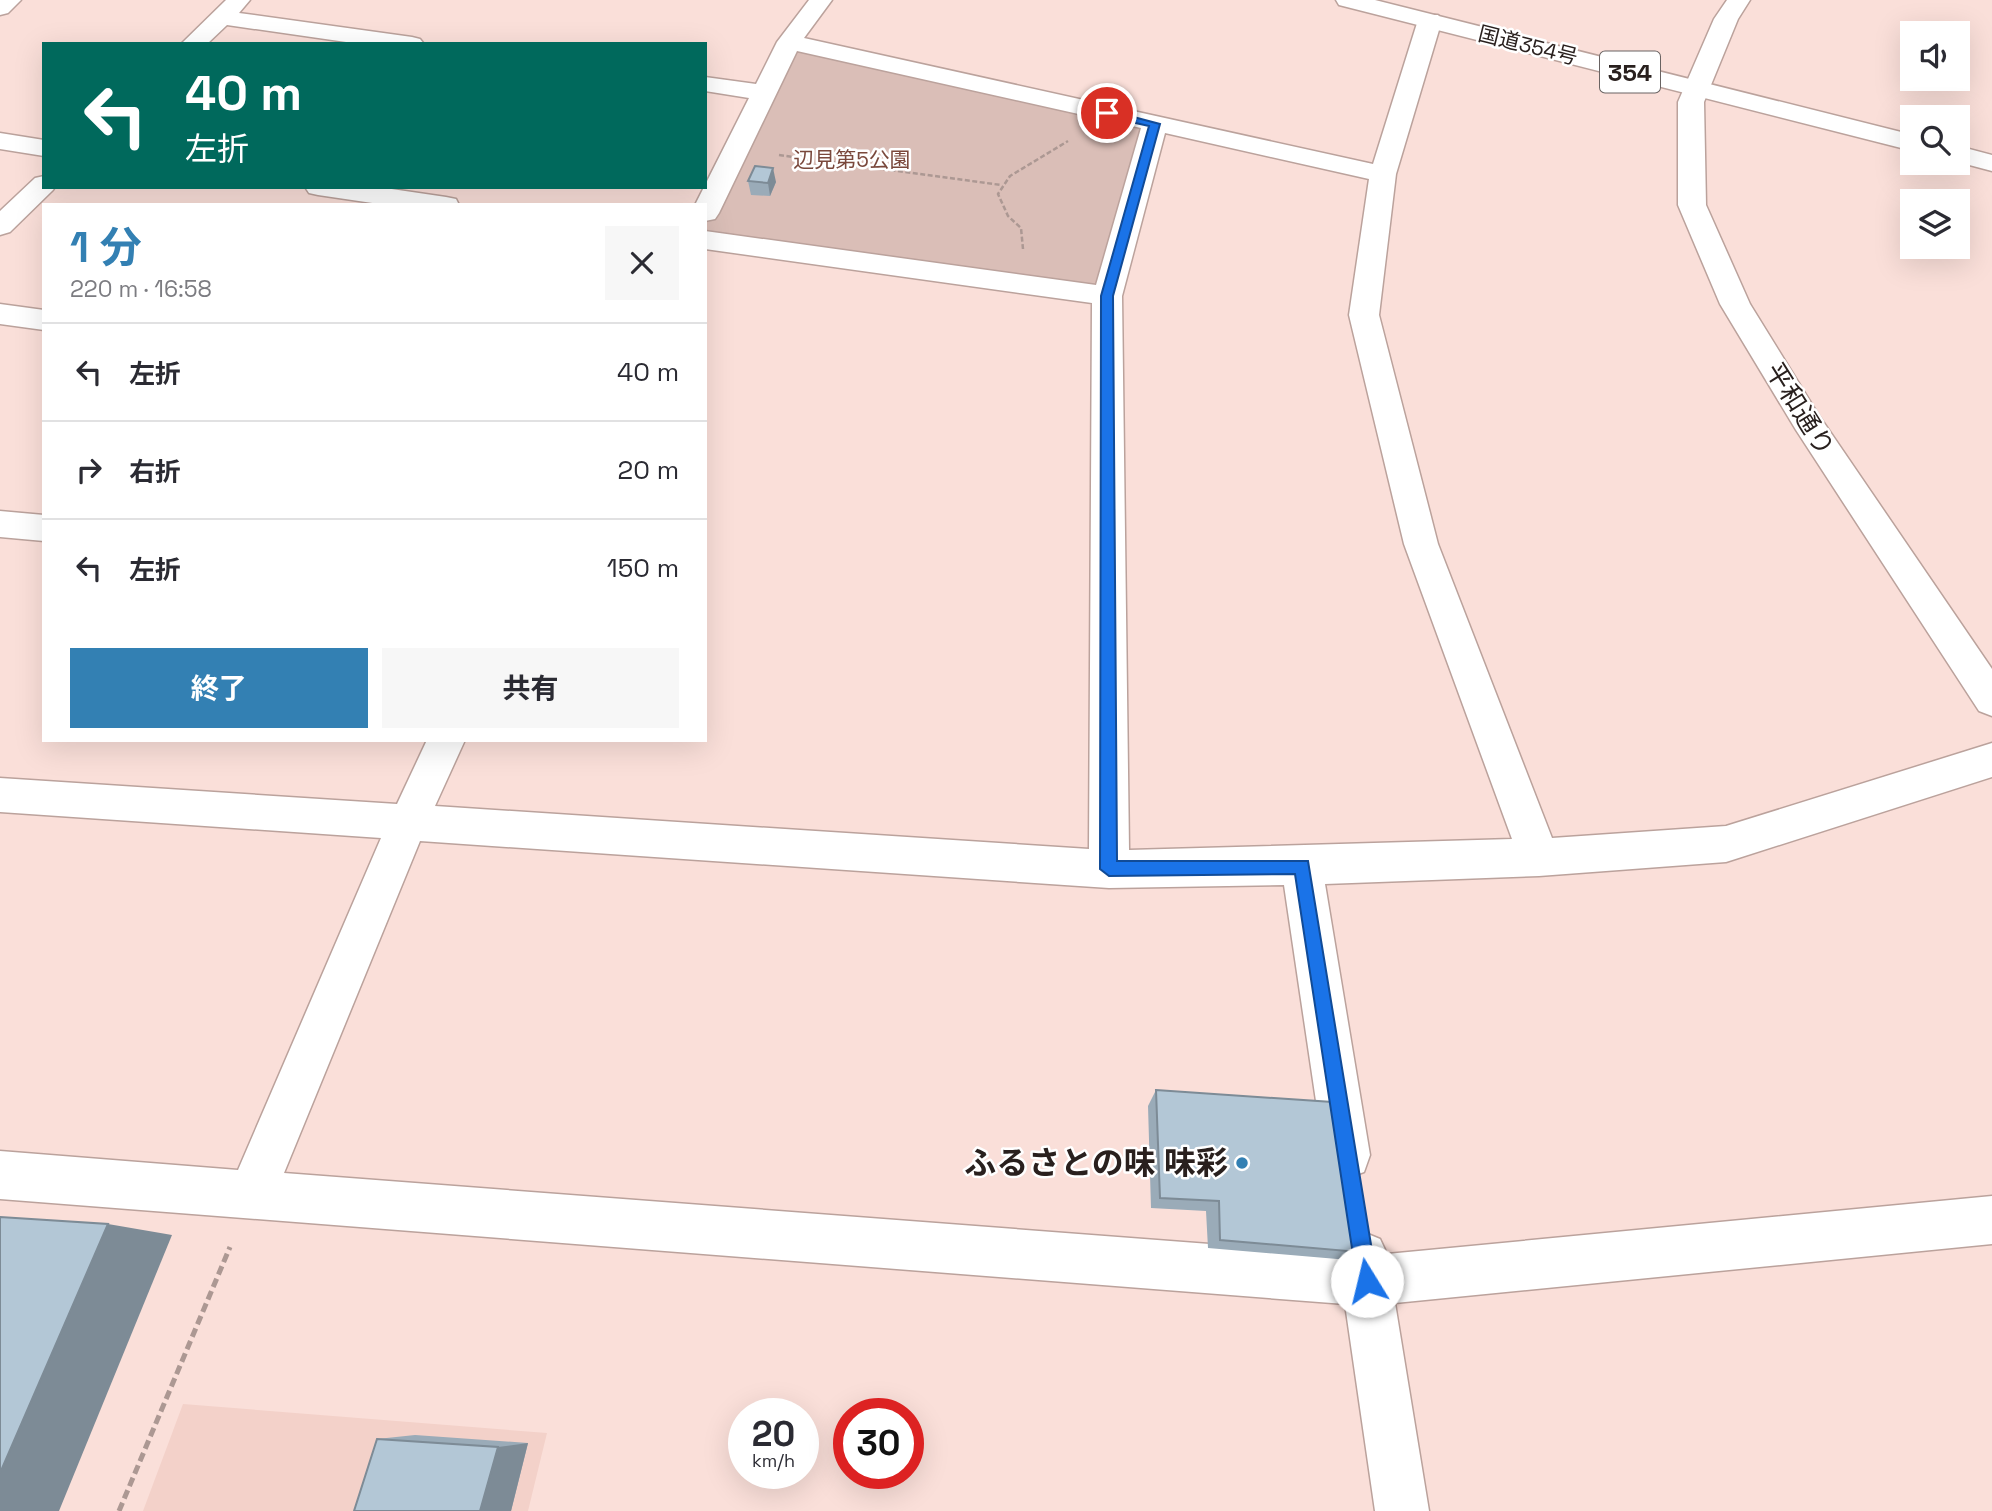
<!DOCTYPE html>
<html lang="ja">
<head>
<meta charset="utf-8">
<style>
  :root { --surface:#fff; --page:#f7f7f7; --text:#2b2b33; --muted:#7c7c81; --line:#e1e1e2; --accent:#3380b3 }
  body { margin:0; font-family:"Space Grotesk","Noto Sans JP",sans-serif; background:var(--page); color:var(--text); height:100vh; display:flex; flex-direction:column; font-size:26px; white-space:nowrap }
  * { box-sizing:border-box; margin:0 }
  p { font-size:23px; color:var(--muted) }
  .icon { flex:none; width:38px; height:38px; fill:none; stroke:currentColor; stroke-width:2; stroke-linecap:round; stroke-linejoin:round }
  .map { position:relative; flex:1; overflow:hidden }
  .details { position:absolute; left:42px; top:203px; width:665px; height:539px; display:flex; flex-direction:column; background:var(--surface); border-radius:0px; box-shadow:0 7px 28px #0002 }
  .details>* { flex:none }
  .guide { position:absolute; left:42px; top:42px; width:665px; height:147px; border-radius:0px; box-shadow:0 7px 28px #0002; background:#00695c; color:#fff; overflow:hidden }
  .fabs { position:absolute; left:1900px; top:21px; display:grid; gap:14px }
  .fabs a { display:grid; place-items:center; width:70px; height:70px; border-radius:0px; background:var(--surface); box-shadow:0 7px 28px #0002; font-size:35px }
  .speed { position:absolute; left:728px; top:1398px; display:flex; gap:14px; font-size:35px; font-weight:700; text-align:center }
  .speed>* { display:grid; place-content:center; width:91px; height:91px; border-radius:50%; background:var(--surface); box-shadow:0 7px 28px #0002; line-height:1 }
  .speed small { font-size:18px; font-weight:400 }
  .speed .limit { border:10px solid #d22; background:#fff; color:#111 }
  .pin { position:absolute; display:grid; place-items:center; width:60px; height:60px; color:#fff; margin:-30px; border:4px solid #fff; border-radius:50%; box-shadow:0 2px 7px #0007 }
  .me { position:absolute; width:77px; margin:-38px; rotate:351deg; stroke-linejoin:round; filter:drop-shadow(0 0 5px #0008) }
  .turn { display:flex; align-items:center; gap:24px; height:147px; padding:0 28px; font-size:32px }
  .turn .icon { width:91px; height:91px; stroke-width:2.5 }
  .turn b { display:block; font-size:49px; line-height:60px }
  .round { display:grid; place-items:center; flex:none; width:74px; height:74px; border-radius:0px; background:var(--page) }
  .head { display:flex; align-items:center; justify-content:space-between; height:119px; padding:0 28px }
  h1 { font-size:42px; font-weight:700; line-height:52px; color:var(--accent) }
  .button { display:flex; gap:14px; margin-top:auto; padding:14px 28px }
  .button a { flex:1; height:80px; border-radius:0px; background:var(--accent); color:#fff; font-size:28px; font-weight:700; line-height:80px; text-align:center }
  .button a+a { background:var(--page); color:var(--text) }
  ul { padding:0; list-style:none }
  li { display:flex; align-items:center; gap:21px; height:98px; padding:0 28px; border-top:2px solid var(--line) }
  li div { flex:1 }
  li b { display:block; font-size:26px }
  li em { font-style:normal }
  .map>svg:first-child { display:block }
</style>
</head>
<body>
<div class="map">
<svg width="1992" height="1511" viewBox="0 0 1992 1511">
  <rect width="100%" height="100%" fill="#fadfd9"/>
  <path fill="#f3d1c9" d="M183,1404L547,1433L528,1511H143Z"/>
  <path fill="#dabeb7" d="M789,42L1155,124L1107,296L705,240V213Z"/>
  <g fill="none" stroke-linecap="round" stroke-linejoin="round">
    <defs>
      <g id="minor">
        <path d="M0,0H21L8,13L0,15Z"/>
        <path d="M226,0H250L239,13L412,37L420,39L424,44H360L227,25L207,44H181Z"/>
        <path d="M809,0H832L804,38L1373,164L1418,20L1422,15H1438L1442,20L1396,174L1379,315L1438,544L1552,838L1726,826L1992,743V777L1726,862L1539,876L1325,884L1370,1155L1364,1172L1347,1178L1330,1172L1324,1155L1284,885L1109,888L420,841L284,1173L1339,1254L1346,1239L1363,1232L1380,1239L1387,1254L1992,1196V1244L1395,1303L1429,1511H1375L1345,1304L0,1199V1151L238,1170L381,838L0,812V778L397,804L427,740H465L435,806L1089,849L1092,303L705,249V231L1096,285L1141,128L797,51L719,213L715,219L705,221V205H695L749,98L705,91V77L756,84L777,42ZM1165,133L1369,179L1349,315L1404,544L1512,839L1129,850L1122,296Z"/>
        <path d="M0,133L44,140V156L0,149Z"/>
        <path d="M44,176V187H55L53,190L10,232L0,235V211L35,178Z"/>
        <path d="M305,187H378L446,197L456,199L459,205H386L318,195L309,193Z"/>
        <path d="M0,304L44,310V330L0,324Z"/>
        <path d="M0,511L44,515V541L0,537Z"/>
      </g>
      <path id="tertiary" d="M1727,0H1750L1738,19L1704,102L1706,205L1750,304L1818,414L1992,669V716L1979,711L1796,430L1720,304L1678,205V102L1714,19Z"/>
      <g id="trunk">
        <path d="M1336,0H1375L1913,135V151L1339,5Z"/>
        <path d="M1958,146L1992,155V171L1958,162Z"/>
      </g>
    </defs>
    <use href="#minor" stroke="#bba29c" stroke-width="3"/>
    <use href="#tertiary" stroke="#bba29c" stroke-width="3"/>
    <use href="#trunk" stroke="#bba29c" stroke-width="3"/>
    <g stroke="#ac9893" stroke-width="2.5" stroke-dasharray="5 2.5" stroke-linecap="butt">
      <path d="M779,155L1001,185"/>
      <path d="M1023,249L1021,228L1008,216L998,194L1010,176L1068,141"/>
    </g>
    <path stroke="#ac9893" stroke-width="5" stroke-dasharray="9 4.5" stroke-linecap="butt" d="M119,1511L230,1247"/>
    <use href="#minor" fill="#fff" fill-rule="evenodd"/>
    <use href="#tertiary" fill="#fff" fill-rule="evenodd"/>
    <use href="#trunk" fill="#fff" fill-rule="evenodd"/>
  </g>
  <g fill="#9aabb8">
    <path d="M748,181L776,182L770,196L751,195Z"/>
    <path d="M1156,1090L1370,1253L1349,1260L1208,1248L1206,1211L1151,1208L1148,1106Z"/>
    <path d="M415,1435L528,1443L511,1511L377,1439Z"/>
  </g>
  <g fill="#7d8b96">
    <path d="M773,168L776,182L770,196L768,183Z"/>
    <path d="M108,1224L172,1235L59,1511H0V1473Z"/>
    <path d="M528,1443L511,1511H480L498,1447Z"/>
  </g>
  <g fill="#b3c7d6" stroke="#7d8b96" stroke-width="2">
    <path d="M755,166L773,168L768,183L748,181Z"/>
    <path d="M1156,1090L1347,1103L1370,1253L1220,1240L1219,1201L1160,1198Z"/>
    <path d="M0,1217L108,1224L0,1473Z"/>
    <path d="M377,1439L498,1447L480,1511H354Z"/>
  </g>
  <path fill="#1a73e8" stroke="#114b97" stroke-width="2" d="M1107,110L1160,124L1113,296L1117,861H1308L1377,1281L1374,1288L1367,1291L1360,1288L1357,1281L1295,874L1109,876L1100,869L1101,296L1149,126L1104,116V111Z"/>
  <circle fill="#3380b3" stroke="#fff" stroke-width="2.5" cx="1242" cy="1163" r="7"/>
  <g text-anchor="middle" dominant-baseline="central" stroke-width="5" stroke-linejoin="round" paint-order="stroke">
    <g font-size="21" fill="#29201e" stroke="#fff">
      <text transform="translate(1528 45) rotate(14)">国道354号</text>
    </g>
    <g font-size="21" fill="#7a483c" stroke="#fff">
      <text x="852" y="159">辺見第5公園</text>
    </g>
    <rect fill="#fff" stroke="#696362" stroke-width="2" x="1600" y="51.5" width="60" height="41" rx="5"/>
    <g font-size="24" font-weight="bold" fill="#29201e">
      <text x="1630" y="72">354</text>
    </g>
    <g font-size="26" fill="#29201e" stroke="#fff">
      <text transform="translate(1800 409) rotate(58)">平和通り</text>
    </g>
    <g font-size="32" font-weight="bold" fill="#29201e" stroke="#fff" text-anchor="end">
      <text x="1228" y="1163">ふるさとの味 味彩</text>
    </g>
  </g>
</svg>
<div class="fabs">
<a><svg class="icon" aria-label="sound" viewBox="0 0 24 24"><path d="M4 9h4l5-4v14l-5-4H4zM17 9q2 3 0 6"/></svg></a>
<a><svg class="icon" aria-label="search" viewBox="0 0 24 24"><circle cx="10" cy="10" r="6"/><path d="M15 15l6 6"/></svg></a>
<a><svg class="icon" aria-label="layers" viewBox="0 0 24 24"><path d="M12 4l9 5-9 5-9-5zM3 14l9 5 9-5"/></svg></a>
</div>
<div class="speed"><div>20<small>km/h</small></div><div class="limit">30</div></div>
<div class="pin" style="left:1107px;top:113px;background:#d93025"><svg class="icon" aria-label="arrive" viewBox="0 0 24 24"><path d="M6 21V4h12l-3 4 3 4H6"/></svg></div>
<svg class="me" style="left:1367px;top:1281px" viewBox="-20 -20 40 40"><circle r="19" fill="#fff"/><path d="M0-13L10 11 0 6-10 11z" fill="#1a73e8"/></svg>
<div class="guide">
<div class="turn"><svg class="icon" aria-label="left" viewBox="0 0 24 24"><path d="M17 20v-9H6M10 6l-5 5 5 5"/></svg><div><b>40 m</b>左折</div></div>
</div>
<section class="details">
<div class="head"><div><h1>1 分</h1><p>220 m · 16:58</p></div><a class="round"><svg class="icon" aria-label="close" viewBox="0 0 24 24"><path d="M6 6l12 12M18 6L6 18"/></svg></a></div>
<ul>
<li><svg class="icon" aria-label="left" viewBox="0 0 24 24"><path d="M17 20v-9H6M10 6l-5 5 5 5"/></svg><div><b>左折</b></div><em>40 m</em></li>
<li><svg class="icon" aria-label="right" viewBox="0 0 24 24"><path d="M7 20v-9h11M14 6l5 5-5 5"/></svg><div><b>右折</b></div><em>20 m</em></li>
<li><svg class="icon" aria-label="left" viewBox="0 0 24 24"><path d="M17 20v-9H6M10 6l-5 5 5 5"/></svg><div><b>左折</b></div><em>150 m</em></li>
</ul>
<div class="button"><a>終了</a><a>共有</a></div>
</section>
</div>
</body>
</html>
